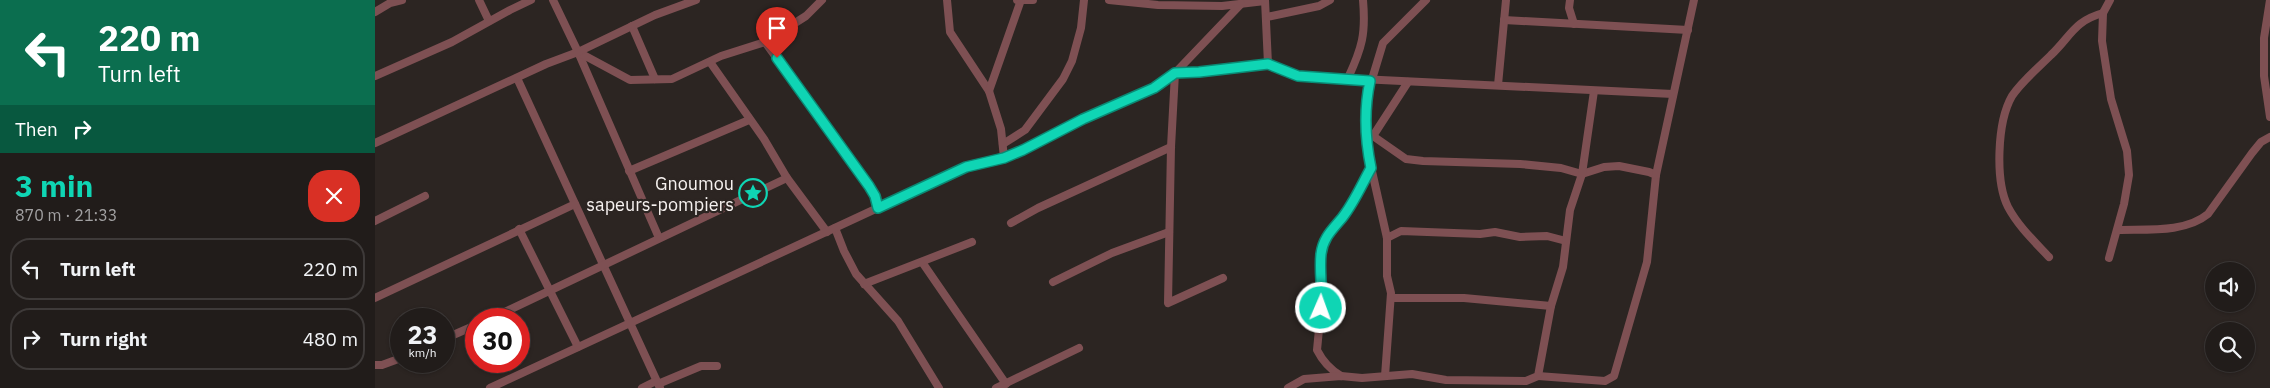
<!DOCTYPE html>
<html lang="en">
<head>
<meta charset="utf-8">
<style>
  :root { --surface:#211c1a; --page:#292523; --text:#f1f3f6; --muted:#a2a1a2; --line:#3e3a39; --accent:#0fd5b4 }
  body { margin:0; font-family:"IBM Plex Sans",sans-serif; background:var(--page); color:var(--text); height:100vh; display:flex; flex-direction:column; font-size:19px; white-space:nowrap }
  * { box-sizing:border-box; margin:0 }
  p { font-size:16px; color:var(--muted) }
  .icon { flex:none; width:28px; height:28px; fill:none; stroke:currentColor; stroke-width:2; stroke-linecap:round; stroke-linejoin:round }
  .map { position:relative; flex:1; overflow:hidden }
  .sheet { display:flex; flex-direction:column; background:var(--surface); width:375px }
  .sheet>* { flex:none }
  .hud { background:#0b6e4f; color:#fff; overflow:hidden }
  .tools { position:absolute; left:1830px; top:262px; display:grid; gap:10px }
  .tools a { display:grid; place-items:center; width:50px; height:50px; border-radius:50%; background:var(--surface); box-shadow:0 1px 4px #0004,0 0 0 1px var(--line); font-size:25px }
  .speed { position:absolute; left:15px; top:308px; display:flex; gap:10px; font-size:25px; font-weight:700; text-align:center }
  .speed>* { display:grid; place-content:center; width:65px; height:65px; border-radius:50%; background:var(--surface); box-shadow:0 1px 4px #0004,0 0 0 1px var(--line); line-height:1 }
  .speed small { font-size:12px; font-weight:400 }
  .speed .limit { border:8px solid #d22; background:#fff; color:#111 }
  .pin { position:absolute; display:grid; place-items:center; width:42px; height:42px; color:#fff; margin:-51px -21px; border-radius:50% 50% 50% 0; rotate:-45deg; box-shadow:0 0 5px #0007 }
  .pin .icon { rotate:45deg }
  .me { position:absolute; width:55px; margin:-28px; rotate:2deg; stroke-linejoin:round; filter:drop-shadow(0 0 4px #0008) }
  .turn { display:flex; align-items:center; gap:18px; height:105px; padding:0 15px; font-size:22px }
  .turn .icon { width:65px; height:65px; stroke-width:2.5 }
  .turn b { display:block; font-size:35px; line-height:42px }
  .then { display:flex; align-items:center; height:48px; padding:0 15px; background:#0003; gap:10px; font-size:19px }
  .round { display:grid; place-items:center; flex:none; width:52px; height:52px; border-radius:20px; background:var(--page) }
  .headline { display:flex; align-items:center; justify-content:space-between; height:85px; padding:0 15px }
  h1 { font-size:30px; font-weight:700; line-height:38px; color:var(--accent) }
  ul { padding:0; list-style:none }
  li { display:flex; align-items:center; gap:15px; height:62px; margin:0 10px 8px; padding:0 5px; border:2px solid var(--line); border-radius:20px }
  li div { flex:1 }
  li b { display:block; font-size:19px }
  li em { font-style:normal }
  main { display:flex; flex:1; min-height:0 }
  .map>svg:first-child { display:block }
</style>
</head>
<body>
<main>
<section class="sheet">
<div class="hud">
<div class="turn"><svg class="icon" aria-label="left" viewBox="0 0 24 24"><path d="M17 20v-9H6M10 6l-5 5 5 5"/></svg><div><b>220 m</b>Turn left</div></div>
<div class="then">Then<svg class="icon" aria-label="right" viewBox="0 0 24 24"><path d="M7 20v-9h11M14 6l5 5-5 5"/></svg></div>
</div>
<div class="headline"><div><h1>3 min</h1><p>870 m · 21:33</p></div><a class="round" style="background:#d93025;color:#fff"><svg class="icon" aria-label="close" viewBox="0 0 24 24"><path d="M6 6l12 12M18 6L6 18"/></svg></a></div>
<ul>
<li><svg class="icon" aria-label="left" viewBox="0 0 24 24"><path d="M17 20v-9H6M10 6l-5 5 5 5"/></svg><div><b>Turn left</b></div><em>220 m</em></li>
<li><svg class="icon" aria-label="right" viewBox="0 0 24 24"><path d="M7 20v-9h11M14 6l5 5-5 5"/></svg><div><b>Turn right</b></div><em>480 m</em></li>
</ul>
</section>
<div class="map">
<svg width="1895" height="388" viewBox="0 0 1895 388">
  <rect width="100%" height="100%" fill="#2c2522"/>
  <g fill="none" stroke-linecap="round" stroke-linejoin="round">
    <g stroke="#7e5053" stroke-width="8">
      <path d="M104,0L114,21"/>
      <path d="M178,0L203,52L284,238"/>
      <path d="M572,0L575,32L614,91"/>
      <path d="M642,0H658"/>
      <path d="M734,0L783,5L847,6L890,1"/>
      <path d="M890,0L893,64"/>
      <path d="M1195,0L1194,8L1199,24"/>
      <path d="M1895,0L1889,38V76L1895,117"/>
      <path d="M0,12L15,3L27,0"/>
      <path d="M892,17L944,6L955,0"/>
      <path d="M1129,20L1313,30"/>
      <path d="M257,26L280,79"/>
      <path d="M390,42L494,186L501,196L503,208"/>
      <path d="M203,52L255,80L297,79L346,56L390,42L431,16L447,0"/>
      <path d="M335,62L389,139L412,178L452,232"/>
      <path d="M0,76L77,42L135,10L156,0"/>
      <path d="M142,78L285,388"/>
      <path d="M973,78C987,48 991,34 988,0"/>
      <path d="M1123,85L1131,0"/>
      <path d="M992,134L998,136L1031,159L1048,161L1145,164L1186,168L1207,174L1229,167L1244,166L1274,172L1281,175L1272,262L1239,376L1230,381L1163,376"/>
      <path d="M998,136L1033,82"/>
      <path d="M0,143L171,64L203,52L280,15L321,0"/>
      <path d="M628,144L650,130L688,79L697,61L706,28L709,0"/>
      <path d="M629,158L626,129L614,91L646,0"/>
      <path d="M254,171L374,120"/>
      <path d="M1281,175L1319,0"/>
      <path d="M0,221L50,196"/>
      <path d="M636,223L663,208L796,147"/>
      <path d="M460,228L469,251L481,274L523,321L564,388"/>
      <path d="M144,229L203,347"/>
      <path d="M1743,230C1772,229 1810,233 1833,214L1877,153L1886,142L1895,137"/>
      <path d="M1012,238L1026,231L1105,234L1120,232L1145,237L1172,236L1191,241"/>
      <path d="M1674,257C1660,242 1643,226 1633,207C1620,181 1622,122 1637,96C1647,81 1663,68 1676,55C1696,36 1699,21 1728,13"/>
      <path d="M1734,258L1749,204L1754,175L1752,151L1736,99L1727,41L1728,13L1735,0"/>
      <path d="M547,262L631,384"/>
      <path d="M848,278L793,303L796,147L800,73L866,4"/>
      <path d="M678,282L737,253L794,232"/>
      <path d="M489,284L597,242"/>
      <path d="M0,298L200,204"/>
      <path d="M1016,298H1089L1176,306"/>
      <path d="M115,319L412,178"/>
      <path d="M69,339L101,325"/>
      <path d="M0,365H7L26,358"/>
      <path d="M966,376C956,370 947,360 942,350L948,288L945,271L946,253L952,235L967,218L996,168"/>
      <path d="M1010,376L1016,293L1012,276V238L992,149L991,99L1008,43L1051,0"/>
      <path d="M283,384L326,366H342"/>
      <path d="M115,388L591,167L629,158L648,150L708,119L779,88L800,73L824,72L893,64L923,76L1298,94"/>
      <path d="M267,388L281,381"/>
      <path d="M621,388L704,348"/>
      <path d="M913,388L929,379L966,376L987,378L1037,374L1071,380L1151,381L1163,376L1176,306L1188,267L1195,210L1207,174L1219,91"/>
    </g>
  </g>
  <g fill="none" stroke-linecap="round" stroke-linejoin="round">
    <defs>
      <path id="route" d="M402,58L494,186L500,196L503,208L591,167L629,158L648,150L708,119L779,88L800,73L824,72L893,64L923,76L995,81C989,109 990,139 996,168C987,184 979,203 967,218C957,230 948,238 946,254C944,272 948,290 946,308"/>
    </defs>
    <use href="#route" stroke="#0a8a75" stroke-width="12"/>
    <use href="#route" stroke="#0fd5b4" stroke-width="9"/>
  </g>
  <defs>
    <symbol id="sight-ring" viewBox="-11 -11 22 22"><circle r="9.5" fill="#2c2522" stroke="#0fd5b4" stroke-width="1.5"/><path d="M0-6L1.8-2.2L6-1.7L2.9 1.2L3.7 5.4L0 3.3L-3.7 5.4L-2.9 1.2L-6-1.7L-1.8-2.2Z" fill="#0fd5b4"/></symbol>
  </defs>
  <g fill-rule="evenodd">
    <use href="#sight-ring" x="362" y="177" width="32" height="32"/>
  </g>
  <g text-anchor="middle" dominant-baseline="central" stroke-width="4.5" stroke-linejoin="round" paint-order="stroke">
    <g font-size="18" fill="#f6f1ef" stroke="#2c2522" text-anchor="end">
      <text x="359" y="183">Gnoumou<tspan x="359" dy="21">sapeurs-pompiers</tspan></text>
    </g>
  </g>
</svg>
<div class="tools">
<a><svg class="icon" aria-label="sound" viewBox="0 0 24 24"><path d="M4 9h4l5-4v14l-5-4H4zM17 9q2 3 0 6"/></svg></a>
<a><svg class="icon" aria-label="search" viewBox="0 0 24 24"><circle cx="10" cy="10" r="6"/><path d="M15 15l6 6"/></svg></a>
</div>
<div class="speed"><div>23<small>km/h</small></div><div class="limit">30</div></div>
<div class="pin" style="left:402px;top:58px;background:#d93025"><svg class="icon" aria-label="arrive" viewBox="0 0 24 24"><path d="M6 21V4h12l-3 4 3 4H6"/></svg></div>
<svg class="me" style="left:946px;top:308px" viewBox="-20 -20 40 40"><circle r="17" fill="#0fd5b4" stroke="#fff" stroke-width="3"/><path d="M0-11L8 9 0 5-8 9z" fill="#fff"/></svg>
</div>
</main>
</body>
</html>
